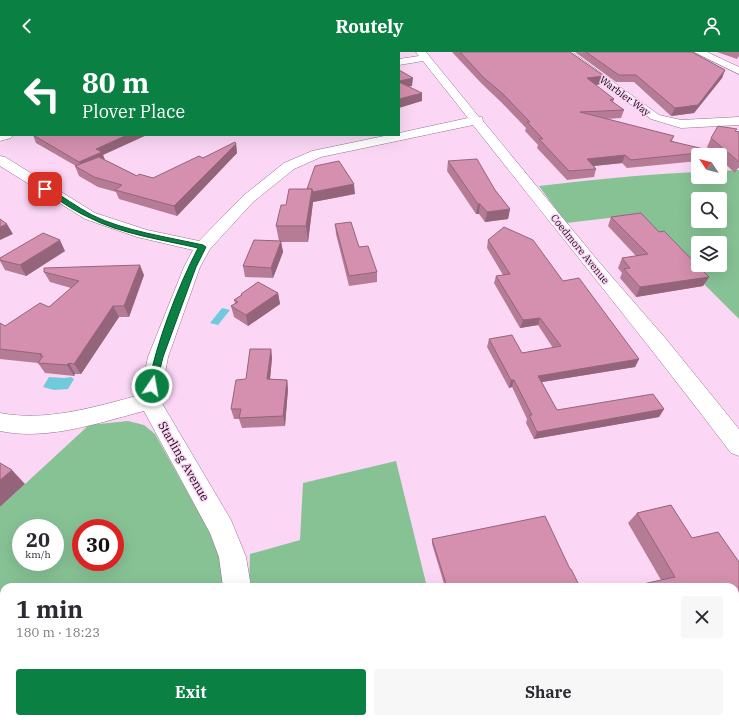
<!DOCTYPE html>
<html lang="en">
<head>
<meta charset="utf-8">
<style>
  :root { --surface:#fff; --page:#f7f7f7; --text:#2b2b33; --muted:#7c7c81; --accent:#0b8043 }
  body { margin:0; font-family:"IBM Plex Serif",serif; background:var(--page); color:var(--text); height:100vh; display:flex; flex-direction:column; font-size:15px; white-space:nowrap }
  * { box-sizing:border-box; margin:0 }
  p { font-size:13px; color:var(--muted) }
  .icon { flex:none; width:22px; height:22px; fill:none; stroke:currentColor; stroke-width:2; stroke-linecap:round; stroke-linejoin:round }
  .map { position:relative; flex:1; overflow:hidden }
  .drawer { position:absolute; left:0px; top:531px; width:739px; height:140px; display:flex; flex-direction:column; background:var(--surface); border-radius:12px 12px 0 0; box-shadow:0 4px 16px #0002 }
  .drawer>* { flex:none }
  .banner { position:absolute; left:0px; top:0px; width:400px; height:84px; box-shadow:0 4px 16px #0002; background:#0b8043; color:#fff; overflow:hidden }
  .needle { width:26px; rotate:305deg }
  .fabs { position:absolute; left:691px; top:96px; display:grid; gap:8px }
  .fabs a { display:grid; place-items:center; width:36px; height:36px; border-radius:4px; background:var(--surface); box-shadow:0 4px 16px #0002; font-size:20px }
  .speed { position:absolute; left:12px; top:467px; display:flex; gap:8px; font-size:20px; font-weight:700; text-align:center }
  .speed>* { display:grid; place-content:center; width:52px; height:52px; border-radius:50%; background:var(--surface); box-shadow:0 4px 16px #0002; line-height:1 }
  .speed small { font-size:10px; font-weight:400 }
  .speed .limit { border:6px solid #d22; background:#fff; color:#111 }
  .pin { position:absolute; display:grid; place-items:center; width:34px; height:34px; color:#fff; margin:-17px; border-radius:8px; box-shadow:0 2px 6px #0006 }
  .me { position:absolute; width:44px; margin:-22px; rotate:12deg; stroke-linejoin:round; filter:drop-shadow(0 0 3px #0008) }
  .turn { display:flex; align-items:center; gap:14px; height:84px; padding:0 16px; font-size:18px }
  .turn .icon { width:52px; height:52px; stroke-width:2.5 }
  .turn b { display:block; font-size:28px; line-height:34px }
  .round { display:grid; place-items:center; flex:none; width:42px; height:42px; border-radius:4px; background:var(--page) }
  .headline { display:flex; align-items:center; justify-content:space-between; height:68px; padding:0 16px }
  h1 { font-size:24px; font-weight:700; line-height:30px }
  .primary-button { display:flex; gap:8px; margin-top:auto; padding:8px 16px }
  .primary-button a { flex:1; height:46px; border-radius:4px; background:var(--accent); color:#fff; font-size:16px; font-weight:700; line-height:46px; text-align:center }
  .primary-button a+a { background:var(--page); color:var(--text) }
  header { display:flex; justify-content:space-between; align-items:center; height:52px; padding:0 16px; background:var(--accent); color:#fff; font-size:18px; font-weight:700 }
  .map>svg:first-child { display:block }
</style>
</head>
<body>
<header><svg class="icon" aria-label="back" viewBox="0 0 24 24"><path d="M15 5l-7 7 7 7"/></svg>Routely<svg class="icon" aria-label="person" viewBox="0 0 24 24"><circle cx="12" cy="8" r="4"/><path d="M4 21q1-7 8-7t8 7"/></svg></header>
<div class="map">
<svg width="739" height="671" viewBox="0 0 739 671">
  <rect width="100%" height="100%" fill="#fbd7f5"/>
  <g fill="#87c295" fill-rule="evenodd">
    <path d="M0,0H283L1,1L0,40Z"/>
    <path d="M739,118V267L635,163L566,171L539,134C592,128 645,122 698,120V125H720V119ZM698,147H720V169H698ZM698,191H720V213H698Z"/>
    <path d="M128,369L144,373L155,382L216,491L226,535H4V667H212L211,671H0V455L89,373ZM21,476H55V510H21ZM81,476H115V510H81Z"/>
    <path d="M396,409L427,535H249L250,502L300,488L303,431Z"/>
    <path d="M739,616V671H533L548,667H735V617Z"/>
    <path d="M239,667H460L461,671H238Z"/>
  </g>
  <g fill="#6fcadb">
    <path d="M222,256L230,258L218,273L210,271Z"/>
    <path d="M49,325L64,326L71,325L74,327L68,337L54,338L43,335Z"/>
  </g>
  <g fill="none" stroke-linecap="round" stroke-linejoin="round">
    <defs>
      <g id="minor">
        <path d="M416,0H426L479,65H482L483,69L599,210L666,287L739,377V404L731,401C647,290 559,182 473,73L321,105L294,117L253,150L210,197L200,215L168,305L160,348L231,468L246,505L251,535H223L219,505L210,481L144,359C98,371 47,389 0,379V361C46,370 95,355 140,343L148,305L184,215L193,198L137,185L85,167L0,114V104L5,105L95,161L147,178L199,189L243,144L284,111L312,99L389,83H399V81L468,66L423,9L399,13V7L419,4Z"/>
        <path d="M561,0H572L659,63L681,68L739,65V73L681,76L651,67Z"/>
        <path d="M694,0H707L739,15V22Z"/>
        <path d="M0,81L1,83H13L11,86L0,89Z"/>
        <path d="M204,667H236L235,671H203Z"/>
      </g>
    </defs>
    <use href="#minor" stroke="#94738f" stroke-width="1"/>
    <use href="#minor" fill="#fff" fill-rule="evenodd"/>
  </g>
  <g fill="#b67c96">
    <path d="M452,0H570L604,24L601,32L595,33L614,47L613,50L624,58L621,66L606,67L674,84L672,89L708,100L706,103H698V109L627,116L622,111L594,114L596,117L594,125L567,128L537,96L538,93L525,79L526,76L501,50L482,32Z"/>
    <path d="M575,0H692L725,18L722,26L694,61L671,64L634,30H616Z"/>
    <path d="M717,0H739V4L737,7Z"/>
    <path d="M735,79L739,80V116H738L735,121L720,107V103H716L707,95L711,86Z"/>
    <path d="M33,83L103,103L105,108L137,124L153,126L236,92L237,101L177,164L119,147L116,140L98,135L79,124L75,114H76L36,91Z"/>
    <path d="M448,109L495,138L510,157L508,167L485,170L479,162H476L447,119Z"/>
    <path d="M355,142L313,150L308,190H281L283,200L273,226L245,225L243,214L279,189L276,174L286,153Z"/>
    <path d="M611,165L659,180L709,225L703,234L636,245L620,226L622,221L618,216L622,206L636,204L608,174Z"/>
    <path d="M335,172L359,195L377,220V230L349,234L336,182Z"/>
    <path d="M488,188L563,229L639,307L635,315L542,330L557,358L664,357L659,365L534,387L526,371L527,367L512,335L509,336L487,295L489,287L522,301L553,296L538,273L520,276L494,231L496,224L503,223L487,196Z"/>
    <path d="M65,199L26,224L5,218L0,209V206Z"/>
    <path d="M44,220L144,223L129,265H119L81,322H75L74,324L45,321L38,311L0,307V271L5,274L49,255L71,236L50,230Z"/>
    <path d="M278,241L280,252L248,274L234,265L231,254L235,251L234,248L241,243V242Z"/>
    <path d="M271,297L272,306L270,327L287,328L288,337L285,374L242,376L239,367H234L231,357L246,327Z"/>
    <path d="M671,453L692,486L718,480L739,510V571H736L739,578V600L735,602V535H633L634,534L661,528L628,471L637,461Z"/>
    <path d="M432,487L570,517L580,535H445L432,492Z"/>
  </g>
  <g fill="#94657a">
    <rect x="364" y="0" width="24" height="1"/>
    <path d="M725,18L722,26L694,61L671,64L675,56Z"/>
    <path d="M604,24L601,32L585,34L587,26Z"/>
    <path d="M413,26L412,34L399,37V29Z"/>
    <path d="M422,41V49L399,56V47Z"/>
    <path d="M127,83H147L103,103L105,108L82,118L79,110L96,97Z"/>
    <path d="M236,92L237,101L177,164L174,154Z"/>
    <path d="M625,103L622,111L584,115L587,107Z"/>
    <path d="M354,132L355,142L313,150L308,190L306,174L312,137Z"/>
    <path d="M478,152H480L479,162H476Z"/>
    <path d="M510,157L508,167L485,170L487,160Z"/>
    <path d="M7,172L13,182L0,188V175Z"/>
    <path d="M60,188L65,199L26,224L20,213Z"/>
    <path d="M281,189L283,200L273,226L271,216Z"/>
    <path d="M140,213L144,223L129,265L124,254Z"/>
    <path d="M709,225L703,234L636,245L640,235Z"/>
    <path d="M278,241L280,252L248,274L246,263Z"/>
    <path d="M113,254L119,265L81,322L74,312Z"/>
    <path d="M540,266L538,273L520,276L523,268Z"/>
    <path d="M271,297L272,306L269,337L267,327Z"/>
    <path d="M639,307L635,315L536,331L538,324Z"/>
    <path d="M69,311L75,322L74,324L67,313Z"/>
    <path d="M287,328L288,337L285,374L283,364Z"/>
    <path d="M511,328H514L512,335L509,336Z"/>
    <path d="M664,357L659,365L534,387L537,380Z"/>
    <path d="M12,418L25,432L0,455V428Z"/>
    <path d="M739,566V571L735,572V567Z"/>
  </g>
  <g fill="#d490ae" stroke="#94657a">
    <path d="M304,0H369L370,1H305Z"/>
    <path d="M460,0H570L604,24L587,26L614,47L610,48L624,58L580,60L674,84L670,89L708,98V100L631,108L625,103L587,107L596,117L569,119L539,87H543L527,70H530L503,42L483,25Z"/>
    <path d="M586,0H692L725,18L698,53L675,56L636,23H619Z"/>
    <path d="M399,18L413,26L399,29Z"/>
    <path d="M399,30L422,41L399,47Z"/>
    <path d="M718,74L737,77L735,79L739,80V110L711,86Z"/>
    <path d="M33,83H127L96,97L102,100L79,110Z"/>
    <path d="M235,90L236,92L174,154L115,138L122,133L94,125L75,114L99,105L137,124L139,122L153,126L199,104L203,106Z"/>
    <path d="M477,107L495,138L510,157L487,160L480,152H478L448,109Z"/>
    <path d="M339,109L354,132L313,140L312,137H307L315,114Z"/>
    <path d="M289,137H312L306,174H276L281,153H286Z"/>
    <path d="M641,161L659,180L664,179L709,225L640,235L624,217L630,216L622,206L648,202L611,165Z"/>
    <path d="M0,167L7,172L0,175Z"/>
    <path d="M351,170L359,195L368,194L377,220L349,224L335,172Z"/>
    <path d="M504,175L533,188L563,229L579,226L639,307L538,324L557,358L653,342L664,357L537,380L529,363H532L514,328H511L489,287L512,283L522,301L561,294L540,266L523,268L496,224L510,222L488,188Z"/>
    <path d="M43,181L60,188L20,213L0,208V206Z"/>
    <path d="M254,188L281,189L271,216L243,214Z"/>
    <path d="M140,213L124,254H113L74,312L69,311L67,313L38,311L43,304H40L42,302L0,297V271L5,274L40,251L49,255L79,229L44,220V216Z"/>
    <path d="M258,230L278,241L246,263L231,254L238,250L234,248L242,243L241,242Z"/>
    <path d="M250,297H271L267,327L287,328L283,364L239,366L241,357H231L236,328L246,327Z"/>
    <path d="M0,411L12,418L0,428Z"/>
    <path d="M671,453L692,486L718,480L739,510V566L735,567V535H635L634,534L675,525L637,461Z"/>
    <path d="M545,464L570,517H571L580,535H447L432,487Z"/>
    <path d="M735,570L739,578V596H735Z"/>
  </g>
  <path fill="#0b8043" stroke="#07532c" d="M43,135H47C62,144 77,155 92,163C124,179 168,185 203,193L206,195L196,215L163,305L155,337L152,338L148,334C157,289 177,237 198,196C164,188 120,182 88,165C72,158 58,147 43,138Z"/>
  <g text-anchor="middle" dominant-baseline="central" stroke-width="3" stroke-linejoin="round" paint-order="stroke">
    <g font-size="10" fill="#170b15" stroke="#fbd7f5">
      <text transform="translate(625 44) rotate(36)">Warbler Way</text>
      <text transform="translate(580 197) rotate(51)">Coedmore Avenue</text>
    </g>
    <g font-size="12" fill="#170b15" stroke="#fbd7f5">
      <text transform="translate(184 409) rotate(60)">Starling Avenue</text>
    </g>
  </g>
</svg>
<div class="fabs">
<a><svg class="needle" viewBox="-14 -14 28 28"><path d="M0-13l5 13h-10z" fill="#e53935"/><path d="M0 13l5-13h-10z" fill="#7c7c81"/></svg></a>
<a><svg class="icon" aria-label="search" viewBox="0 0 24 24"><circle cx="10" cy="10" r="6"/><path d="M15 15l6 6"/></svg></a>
<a><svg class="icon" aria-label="layers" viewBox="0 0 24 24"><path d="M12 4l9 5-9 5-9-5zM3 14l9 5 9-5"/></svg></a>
</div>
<div class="speed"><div>20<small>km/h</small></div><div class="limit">30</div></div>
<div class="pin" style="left:45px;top:137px;background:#d93025"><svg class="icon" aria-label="arrive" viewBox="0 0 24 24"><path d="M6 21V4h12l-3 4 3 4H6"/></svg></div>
<svg class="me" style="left:152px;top:334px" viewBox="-20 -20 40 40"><circle r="17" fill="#0b8043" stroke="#fff" stroke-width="3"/><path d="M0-11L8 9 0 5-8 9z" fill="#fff"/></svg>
<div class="banner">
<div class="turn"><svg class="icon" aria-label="left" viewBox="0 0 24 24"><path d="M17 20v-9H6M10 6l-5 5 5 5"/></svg><div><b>80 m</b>Plover Place</div></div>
</div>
<section class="drawer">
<div class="headline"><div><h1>1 min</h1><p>180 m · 18:23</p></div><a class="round"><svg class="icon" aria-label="close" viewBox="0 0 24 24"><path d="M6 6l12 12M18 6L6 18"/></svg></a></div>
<div class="primary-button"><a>Exit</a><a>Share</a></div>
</section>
</div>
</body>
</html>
